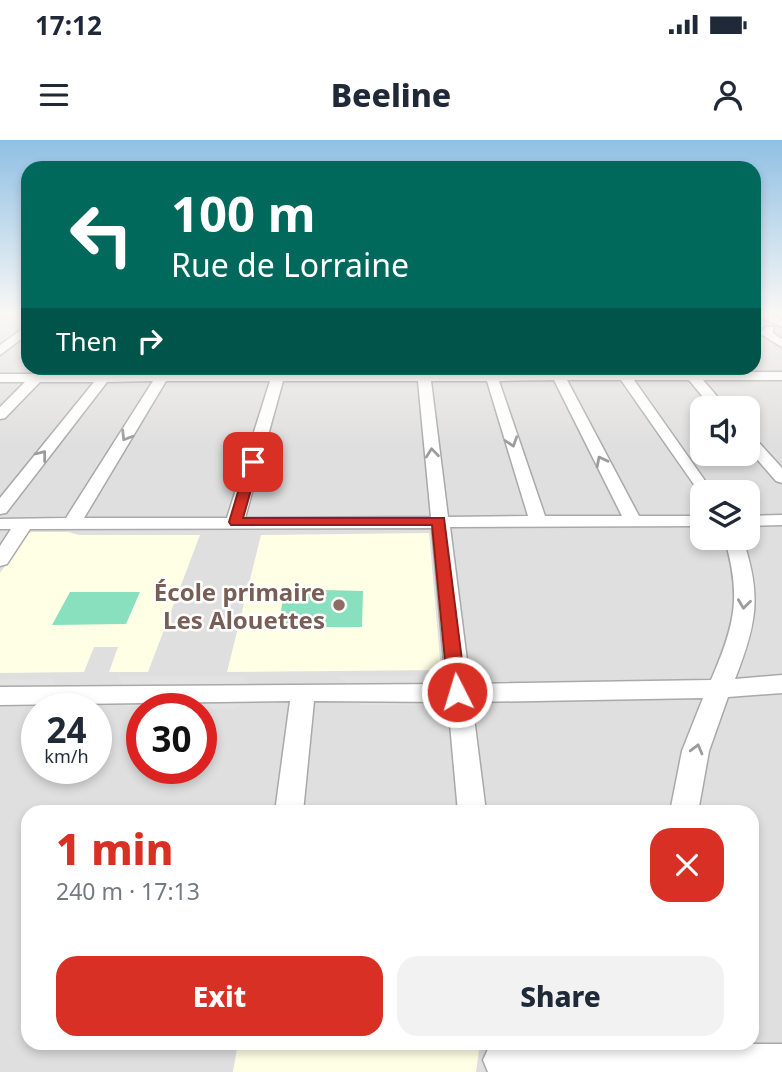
<!DOCTYPE html>
<html lang="en">
<head>
<meta charset="utf-8">
<style>
  :root { --surface:#fff; --page:#f2f2f3; --text:#1f2937; --muted:#747a83; --accent:#d93025 }
  body { margin:0; font-family:"Noto Sans",sans-serif; background:var(--page); color:var(--text); height:100vh; display:flex; flex-direction:column; font-size:26px; white-space:nowrap }
  * { box-sizing:border-box; margin:0 }
  p { font-size:23px; color:var(--muted) }
  .icon { flex:none; width:38px; height:38px; fill:none; stroke:currentColor; stroke-width:2; stroke-linecap:round; stroke-linejoin:round }
  .map { position:relative; flex:1; overflow:hidden }
  .panel { position:absolute; left:21px; top:665px; width:738px; height:245px; display:flex; flex-direction:column; background:var(--surface); border-radius:21px; box-shadow:0 4px 10px #0003 }
  .panel>* { flex:none }
  .banner { position:absolute; left:21px; top:21px; width:740px; height:214px; border-radius:21px; box-shadow:0 4px 10px #0003; background:#00695c; color:#fff; overflow:hidden }
  .tools { position:absolute; left:690px; top:256px; display:grid; gap:14px }
  .tools a { display:grid; place-items:center; width:70px; height:70px; border-radius:14px; background:var(--surface); box-shadow:0 4px 10px #0003; font-size:35px }
  .speed { position:absolute; left:21px; top:553px; display:flex; gap:14px; font-size:35px; font-weight:700; text-align:center }
  .speed>* { display:grid; place-content:center; width:91px; height:91px; border-radius:50%; background:var(--surface); box-shadow:0 4px 10px #0003; line-height:1 }
  .speed small { font-size:18px; font-weight:400 }
  .speed .limit { border:10px solid #d22; background:#fff; color:#111 }
  .pin { position:absolute; display:grid; place-items:center; width:60px; height:60px; color:#fff; margin:-30px; border-radius:14px; box-shadow:0 4px 10px #0006 }
  .me { position:absolute; width:77px; margin:-38px; rotate:355deg; stroke-linejoin:round; filter:drop-shadow(0 0 5px #0008) }
  .turn { display:flex; align-items:center; gap:24px; height:147px; padding:0 35px; font-size:32px }
  .turn .icon { width:91px; height:91px; stroke-width:2.5 }
  .turn b { display:block; font-size:49px; line-height:60px }
  .then { display:flex; align-items:center; height:66px; padding:0 35px; background:#0003; gap:14px; font-size:26px }
  .round { display:grid; place-items:center; flex:none; width:74px; height:74px; border-radius:21px; background:var(--page) }
  .summary { display:flex; align-items:center; justify-content:space-between; height:119px; padding:0 35px }
  h1 { font-size:42px; font-weight:800; line-height:52px; color:var(--accent) }
  .button { display:flex; gap:14px; margin-top:auto; padding:14px 35px }
  .button a { flex:1; height:80px; border-radius:21px; background:var(--accent); color:#fff; font-size:28px; font-weight:800; line-height:80px; text-align:center }
  .button a+a { background:var(--page); color:var(--text) }
  .status { display:flex; justify-content:space-between; align-items:center; height:49px; padding:0 35px; background:var(--surface); direction:ltr }
  .status svg { height:19px; fill:currentColor }
  header { display:flex; justify-content:space-between; align-items:center; height:91px; padding:0 35px; background:var(--surface); font-size:32px; font-weight:800 }
  .map>svg:first-child { display:block }
</style>
</head>
<body>
<div class="status"><b>17:12</b><svg viewBox="0 0 49 12"><path d="M0 12V9h3v3zM5 12V6h3v6zM10 12V3h3v9zM15 12V0h3v12zM26 1h20v11H26zM47 4h2v5h-2z"/></svg></div>
<header><svg class="icon" aria-label="menu" viewBox="0 0 24 24"><path d="M4 6h16M4 12h16M4 18h16"/></svg>Beeline<svg class="icon" aria-label="person" viewBox="0 0 24 24"><circle cx="12" cy="8" r="4"/><path d="M4 21q1-7 8-7t8 7"/></svg></header>
<div class="map">
<svg width="782" height="932" viewBox="0 0 782 932">
  <rect width="100%" height="100%" fill="#f2efe9"/>
  <path fill="#e0dfdf" fill-rule="evenodd" d="M0,174H28V228H754V174H782V932H0ZM702,268H747V313H702ZM702,352H747V397H702ZM37,569H96V628H37ZM142,569H201V628H142ZM28,672H752V903H28Z"/>
  <g fill="#ffffe5">
    <path d="M32,392H68L79,395H200L148,532H109L118,507H94L84,532L0,533V433L28,393Z"/>
    <path d="M429,393L441,530L227,532L261,395Z"/>
    <path d="M238,903H480L476,932H233Z"/>
  </g>
  <g fill="#88e0be">
    <path d="M284,449L363,451L362,487H279Z"/>
    <path d="M70,452H140L126,484L52,485Z"/>
  </g>
  <g fill="#e2e2e2">
    <path d="M117,536H242L258,552L235,570L124,566L130,551Z"/>
    <path d="M338,536H419L439,552L425,565H360L359,553Z"/>
    <path d="M0,539H53L63,555L35,567L0,568Z"/>
  </g>
  <g fill="none" stroke-linecap="round" stroke-linejoin="round">
    <defs>
      <g id="minor">
        <path d="M754,174H767L782,180V187Z"/>
        <path d="M28,185V194L0,215V205Z"/>
        <path d="M766,187H774L773,193L782,199V207L762,195L760,193Z"/>
        <path d="M108,228L112,229L113,234L272,233L274,228H286L285,233H417V228H429L430,233H484L483,228H495L497,233H550L548,228H560L563,233H616L613,228H625L629,233L682,232L681,228H691L696,232H782V240H703L727,268H712L689,240H634L713,352H702V356L621,240H567L639,376H702V386L450,387L470,544L711,540C735,485 742,456 724,397H742C762,455 757,483 735,539L782,535V553L728,557L709,611L698,672H670L682,611L703,558L472,562L486,672H458L448,562L314,561L303,672H275L290,561L0,565V547L446,544L432,388L30,389L7,424L0,426V406L11,389H0V379L66,378L153,241L107,242L6,373L0,374V358L94,242H40L5,278L0,279V267L25,242H0V234H33L40,230L46,234H100ZM554,240L622,376H545L499,241ZM166,241H270L227,378H84ZM283,241H418L431,377L245,378ZM431,241H487L528,376L448,377Z"/>
        <path d="M747,294L752,295L782,328V343L776,341L747,308Z"/>
        <path d="M782,375V385L747,386V376Z"/>
        <path d="M498,903L782,904V932H488L483,920L489,907Z"/>
      </g>
    </defs>
    <use href="#minor" stroke="#a9a9a9" stroke-width="3"/>
    <use href="#minor" fill="#fff" fill-rule="evenodd"/>
  </g>
  <defs><path id="oneway-chevron" d="M-2-3.5L2.5 0L-2 3.5" fill="none" stroke-width="1.6" stroke-linecap="round" stroke-linejoin="round" transform="scale(1.75)"/></defs>
  <g stroke="#9c9c9c">
    <use href="#oneway-chevron" transform="translate(126 296) rotate(122)"/>
    <use href="#oneway-chevron" transform="translate(512 302) rotate(72)"/>
    <use href="#oneway-chevron" transform="translate(432 313) rotate(-96)"/>
    <use href="#oneway-chevron" transform="translate(42 315) rotate(-52)"/>
    <use href="#oneway-chevron" transform="translate(601 321) rotate(-117)"/>
    <use href="#oneway-chevron" transform="translate(744 464) rotate(97)"/>
    <use href="#oneway-chevron" transform="translate(697 609) rotate(-75)"/>
  </g>
  <linearGradient id="sky" x2="0" y2="1"><stop stop-color="#8fc0e4"/><stop offset="0.57" stop-color="#f9f8f5"/><stop offset="1" stop-color="#f9f8f5" stop-opacity="0"/></linearGradient>
  <rect width="782" height="305" fill="url(#sky)"/>
  <path fill="#d93025" stroke="#8d1f18" stroke-width="2" d="M253,319L259,322L243,378H444L466,552L464,557H451L448,552L432,385H231L229,382L247,322Z"/>
  <circle fill="#8d6e63" stroke="#fff" stroke-width="2.5" cx="339" cy="465" r="7"/>
  <g text-anchor="middle" dominant-baseline="central" stroke-width="5" stroke-linejoin="round" paint-order="stroke">
    <g font-size="24" font-weight="bold" fill="#785e54" stroke="#fff" text-anchor="end">
      <text x="325" y="451">École primaire<tspan x="325" dy="28">Les Alouettes</tspan></text>
    </g>
  </g>
</svg>
<div class="tools">
<a><svg class="icon" aria-label="sound" viewBox="0 0 24 24"><path d="M4 9h4l5-4v14l-5-4H4zM17 9q2 3 0 6"/></svg></a>
<a><svg class="icon" aria-label="layers" viewBox="0 0 24 24"><path d="M12 4l9 5-9 5-9-5zM3 14l9 5 9-5"/></svg></a>
</div>
<div class="speed"><div>24<small>km/h</small></div><div class="limit">30</div></div>
<div class="pin" style="left:253px;top:322px;background:#d93025"><svg class="icon" aria-label="arrive" viewBox="0 0 24 24"><path d="M6 21V4h12l-3 4 3 4H6"/></svg></div>
<svg class="me" style="left:457px;top:552px" viewBox="-20 -20 40 40"><circle r="17" fill="#d93025" stroke="#fff" stroke-width="3"/><path d="M0-11L8 9 0 5-8 9z" fill="#fff"/></svg>
<div class="banner">
<div class="turn"><svg class="icon" aria-label="left" viewBox="0 0 24 24"><path d="M17 20v-9H6M10 6l-5 5 5 5"/></svg><div><b>100 m</b>Rue de Lorraine</div></div>
<div class="then">Then<svg class="icon" aria-label="right" viewBox="0 0 24 24"><path d="M7 20v-9h11M14 6l5 5-5 5"/></svg></div>
</div>
<section class="panel">
<div class="summary"><div><h1>1 min</h1><p>240 m · 17:13</p></div><a class="round" style="background:#d93025;color:#fff"><svg class="icon" aria-label="close" viewBox="0 0 24 24"><path d="M6 6l12 12M18 6L6 18"/></svg></a></div>
<div class="button"><a>Exit</a><a>Share</a></div>
</section>
</div>
</body>
</html>
